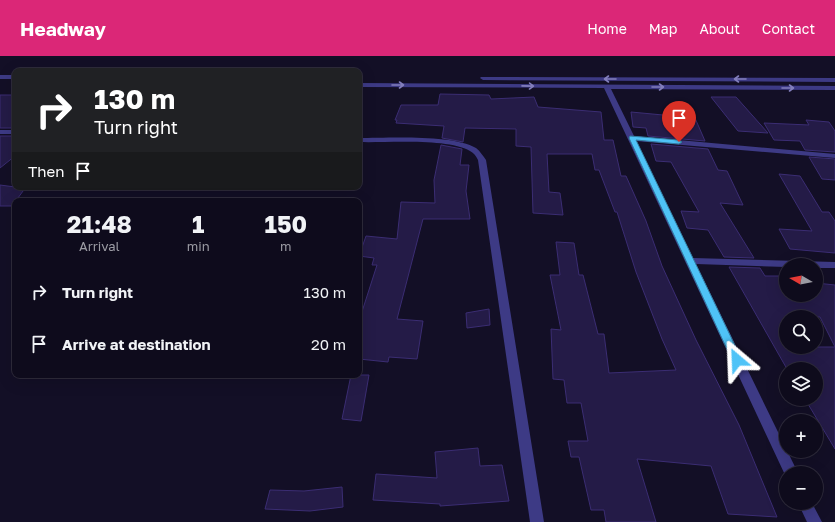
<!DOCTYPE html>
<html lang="en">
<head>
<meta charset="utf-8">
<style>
  :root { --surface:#0e0b1c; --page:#1c1929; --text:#f1f3f6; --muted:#9b9ba3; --line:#2e2b3b; --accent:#db2777 }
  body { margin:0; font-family:"Golos Text",sans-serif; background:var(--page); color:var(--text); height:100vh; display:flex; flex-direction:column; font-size:15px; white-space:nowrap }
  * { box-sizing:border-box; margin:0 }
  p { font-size:13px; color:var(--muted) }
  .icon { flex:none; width:22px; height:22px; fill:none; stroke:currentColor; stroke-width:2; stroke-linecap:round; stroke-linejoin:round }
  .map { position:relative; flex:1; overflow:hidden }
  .sheet { position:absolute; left:12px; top:142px; width:350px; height:180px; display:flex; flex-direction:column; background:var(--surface); border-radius:8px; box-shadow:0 4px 16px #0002,0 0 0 1px var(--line) }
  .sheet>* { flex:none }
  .banner { position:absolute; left:12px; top:12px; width:350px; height:122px; border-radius:8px; box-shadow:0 4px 16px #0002,0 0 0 1px var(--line); background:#202124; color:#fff; overflow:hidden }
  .needle { width:26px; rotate:279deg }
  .tools { position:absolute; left:779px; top:202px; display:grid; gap:8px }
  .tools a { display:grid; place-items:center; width:44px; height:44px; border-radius:50%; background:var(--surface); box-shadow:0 4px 16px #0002,0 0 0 1px var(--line); font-size:20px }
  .pin { position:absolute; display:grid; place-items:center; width:34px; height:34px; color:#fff; margin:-41px -17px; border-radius:50% 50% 50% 0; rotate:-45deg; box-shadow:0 0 4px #0007 }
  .pin .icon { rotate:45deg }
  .me { position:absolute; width:44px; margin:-22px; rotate:334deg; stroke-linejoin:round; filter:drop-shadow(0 0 3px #0008) }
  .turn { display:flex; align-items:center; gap:14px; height:84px; padding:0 16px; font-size:18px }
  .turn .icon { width:52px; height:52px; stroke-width:2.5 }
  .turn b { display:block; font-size:28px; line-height:34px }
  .then { display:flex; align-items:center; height:38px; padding:0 16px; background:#0003; gap:8px; font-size:15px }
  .eta { display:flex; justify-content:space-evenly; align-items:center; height:68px; text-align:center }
  .eta b { font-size:24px; font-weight:700; line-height:28px }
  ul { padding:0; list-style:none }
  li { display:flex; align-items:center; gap:12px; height:52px; padding:0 16px }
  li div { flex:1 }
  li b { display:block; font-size:15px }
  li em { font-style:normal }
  header { display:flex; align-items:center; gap:24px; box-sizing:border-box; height:56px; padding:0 20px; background:var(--accent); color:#fff }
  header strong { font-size:19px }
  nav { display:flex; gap:22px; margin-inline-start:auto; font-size:14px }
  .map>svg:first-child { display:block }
</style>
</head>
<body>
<header>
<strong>Headway</strong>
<nav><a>Home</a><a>Map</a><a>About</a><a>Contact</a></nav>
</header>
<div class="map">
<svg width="835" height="466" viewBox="0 0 835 466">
  <rect width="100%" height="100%" fill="#130f26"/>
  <g fill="#241b47" stroke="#3b2d73" fill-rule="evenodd">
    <path d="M440,38L489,39L491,43L534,41L538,51L601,56L604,84H613L621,120H626L646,165L662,210L696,284L739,369L777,461L728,458L711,410L637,403L656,466H606L604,454H591L579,401H571L568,385H588L581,347H567L564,324L553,323L551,273L561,274L550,219H560L556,186L574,187L579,219H583L598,278H604L609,317L676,314L662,283L636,216L617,156H615L599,114H595L592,98H547L549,136L560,137L563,159L533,157L531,91L516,90V73L465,72L463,86L442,82L444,70L396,67L397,64H395L401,49H438Z"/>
    <rect x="0" y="39" width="15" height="33"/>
    <path d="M711,41H736L768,77L738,75Z"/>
    <path d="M631,56L695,62L705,85L648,80L646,72L633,71Z"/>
    <path d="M806,64L829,66L835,75V96L805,94L800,85L774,84L764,67L809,69Z"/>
    <path d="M0,80H15V100L0,112Z"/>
    <path d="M651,88L708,93L718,114L727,115L743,149L720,147L754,202L724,201L708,174L687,172L681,155L699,156L671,106L656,105Z"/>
    <path d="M441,89L462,93L460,109H469L466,135L470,163H423L397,263L423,265L417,303L389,301L388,306L359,303V265L377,209H372L374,202L359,200L366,180L397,183L401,146L435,147L434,124Z"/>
    <path d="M809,101L835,103V124L822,123Z"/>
    <path d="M779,118L800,120L822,156H829L835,165V197L790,193L779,173L812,175Z"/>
    <path d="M0,129L15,131H26L12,150H0Z"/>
    <path d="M729,211L760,212L765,220H786V239H816V227L835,229V393L805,343H816V313H787ZM786,261H820L835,291H786Z"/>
    <path d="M489,253L490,269L467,272L466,257Z"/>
    <path d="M351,319H369L361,365L342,363Z"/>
    <path d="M478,392L480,410L502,409L509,445L440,450V448L373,444L376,418L437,422L435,396Z"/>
    <path d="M342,431L343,451L310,455L265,453L270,434L304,435Z"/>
  </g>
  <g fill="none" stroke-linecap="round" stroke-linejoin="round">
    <g fill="#3d3a85" fill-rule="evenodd">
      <rect x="0" y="19" width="15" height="4"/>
      <path d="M481,21L835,22V26L483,24L480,22Z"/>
      <path d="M359,27L835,30V34L611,33L634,80L835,98V102L636,85L693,202L835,206V212H816V209H786V211L696,208L798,417H786V421L604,32L359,31Z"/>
      <rect x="0" y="74" width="15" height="4"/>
      <path d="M359,82C387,82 453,78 476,92C480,95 483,100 486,104L544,466H530L478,104C476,100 474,97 470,95C448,82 386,87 359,86Z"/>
      <path d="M798,447H812L822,466H807Z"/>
    </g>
  </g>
  <defs><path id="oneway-shaft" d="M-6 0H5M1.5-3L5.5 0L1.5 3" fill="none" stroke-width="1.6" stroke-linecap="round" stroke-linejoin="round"/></defs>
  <g stroke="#837fbc">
    <use href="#oneway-shaft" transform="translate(610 23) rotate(-180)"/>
    <use href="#oneway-shaft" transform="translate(740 23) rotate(-180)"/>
    <use href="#oneway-shaft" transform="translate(398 29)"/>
    <use href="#oneway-shaft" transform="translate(528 30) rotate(1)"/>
    <use href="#oneway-shaft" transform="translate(658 31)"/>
    <use href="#oneway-shaft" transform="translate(788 32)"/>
  </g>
  <path fill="#4fc3f7" stroke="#337fa1" d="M630,80L679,84L682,86L679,88L636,84L742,304L741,307H734L732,304L629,82Z"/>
</svg>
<div class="tools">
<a><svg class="needle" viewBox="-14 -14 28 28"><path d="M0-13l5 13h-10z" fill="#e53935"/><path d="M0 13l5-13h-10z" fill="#9b9ba3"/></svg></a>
<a><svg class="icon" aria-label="search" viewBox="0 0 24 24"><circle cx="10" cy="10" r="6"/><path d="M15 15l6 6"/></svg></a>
<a><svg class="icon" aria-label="layers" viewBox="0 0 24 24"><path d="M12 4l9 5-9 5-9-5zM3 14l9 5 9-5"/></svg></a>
<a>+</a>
<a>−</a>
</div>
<div class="pin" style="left:679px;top:86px;background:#d93025"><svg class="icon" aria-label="arrive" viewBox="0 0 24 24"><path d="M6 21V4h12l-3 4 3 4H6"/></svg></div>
<svg class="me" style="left:737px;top:304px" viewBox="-20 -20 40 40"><path d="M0-17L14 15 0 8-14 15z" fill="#4fc3f7" stroke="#fff" stroke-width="4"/></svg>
<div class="banner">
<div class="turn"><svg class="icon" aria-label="right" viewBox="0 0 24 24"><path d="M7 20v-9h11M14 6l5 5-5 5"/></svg><div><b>130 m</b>Turn right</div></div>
<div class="then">Then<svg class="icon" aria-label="arrive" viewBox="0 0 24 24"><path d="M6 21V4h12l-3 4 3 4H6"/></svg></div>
</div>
<section class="sheet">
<div class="eta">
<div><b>21:48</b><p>Arrival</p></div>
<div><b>1</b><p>min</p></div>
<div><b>150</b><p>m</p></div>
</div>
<ul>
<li><svg class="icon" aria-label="right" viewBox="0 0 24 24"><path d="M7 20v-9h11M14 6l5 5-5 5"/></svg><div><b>Turn right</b></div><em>130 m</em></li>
<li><svg class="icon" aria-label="arrive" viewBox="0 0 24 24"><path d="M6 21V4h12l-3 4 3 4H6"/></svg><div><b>Arrive at destination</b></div><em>20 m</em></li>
</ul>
</section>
</div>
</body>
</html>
